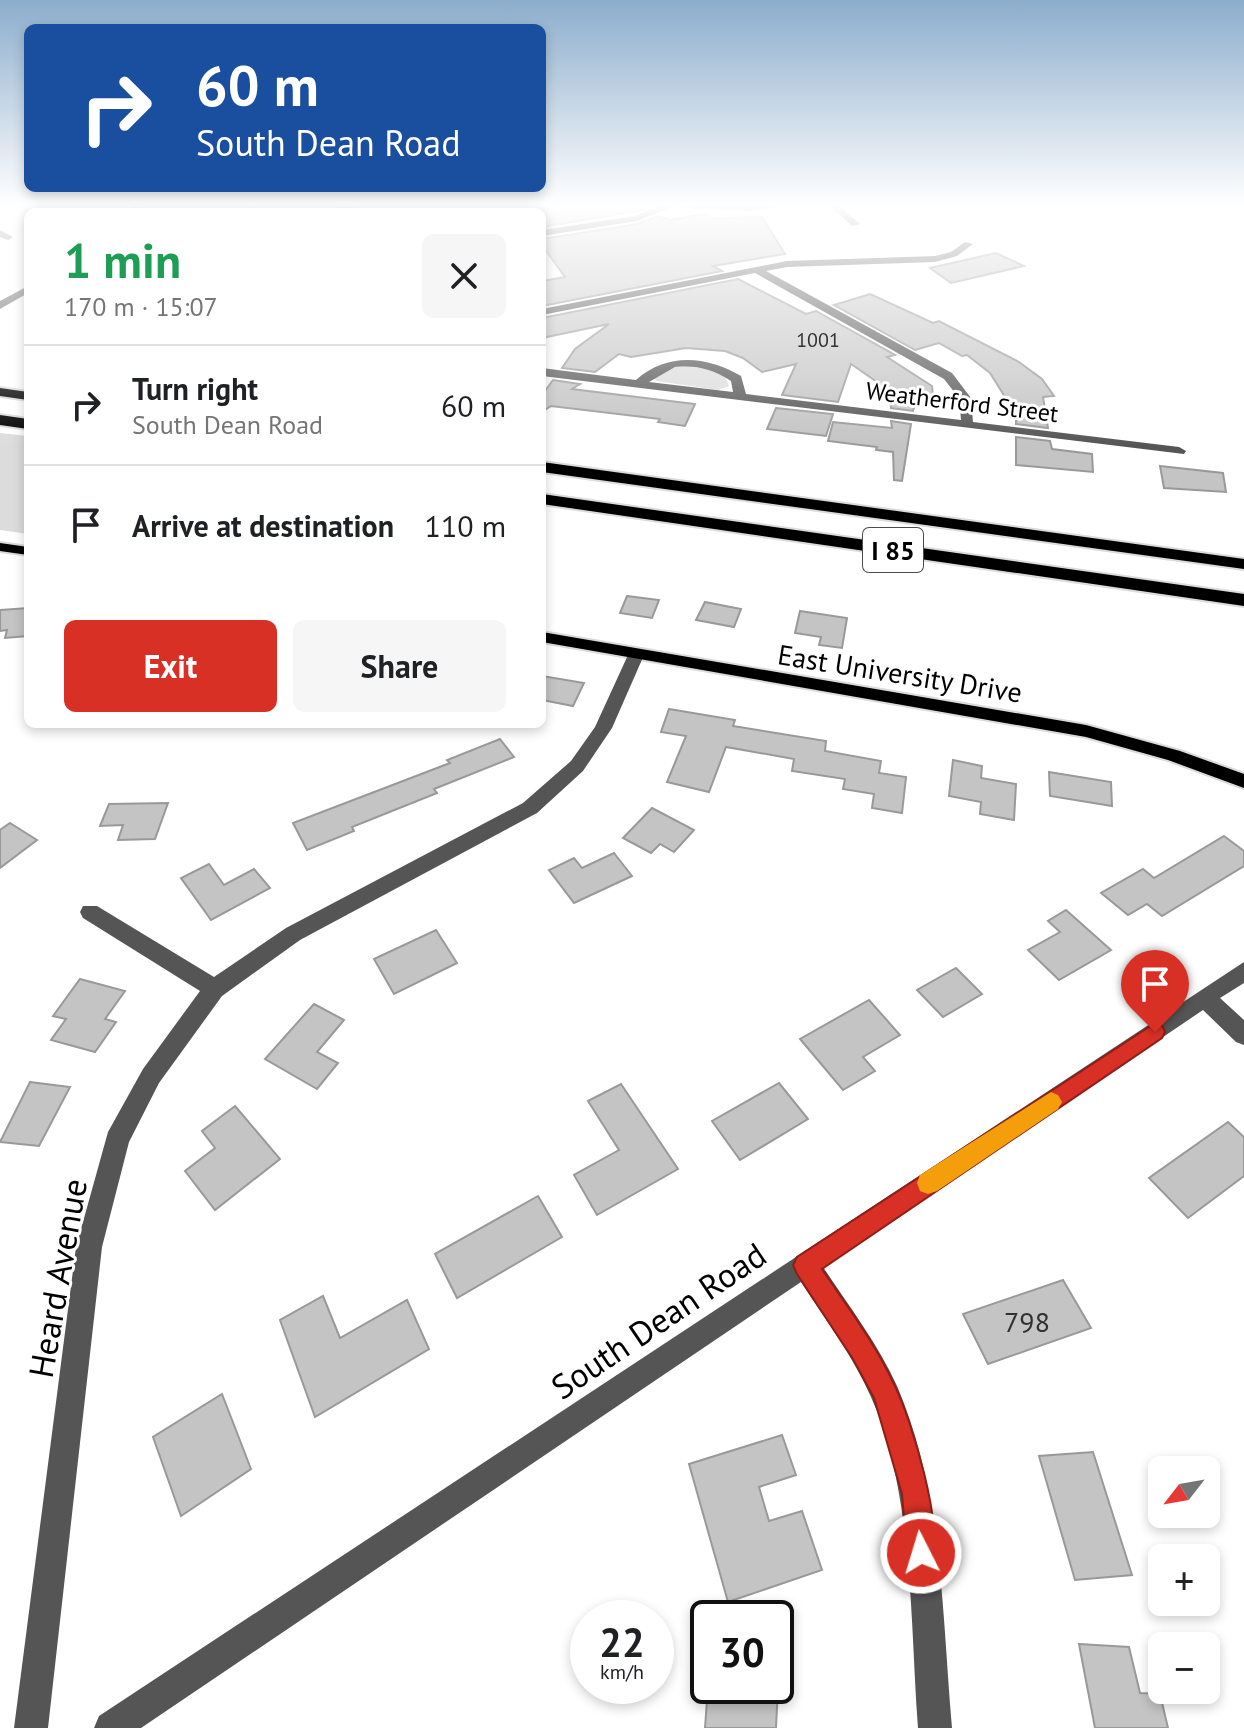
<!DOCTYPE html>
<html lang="en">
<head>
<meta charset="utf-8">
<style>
  :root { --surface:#fff; --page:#f6f6f6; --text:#202124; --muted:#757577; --line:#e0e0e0; --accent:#d93025 }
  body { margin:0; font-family:"PT Sans",sans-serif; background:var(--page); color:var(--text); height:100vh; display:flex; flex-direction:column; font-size:30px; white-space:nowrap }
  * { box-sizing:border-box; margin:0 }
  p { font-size:26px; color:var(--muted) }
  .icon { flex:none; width:44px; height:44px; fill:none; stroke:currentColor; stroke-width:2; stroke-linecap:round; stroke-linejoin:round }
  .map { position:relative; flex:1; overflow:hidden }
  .sheet { position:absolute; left:24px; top:208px; width:522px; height:520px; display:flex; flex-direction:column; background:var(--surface); border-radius:12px; box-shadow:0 4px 12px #0003 }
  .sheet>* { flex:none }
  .hud { position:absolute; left:24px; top:24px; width:522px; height:168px; border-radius:12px; box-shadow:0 4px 12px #0003; background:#1a4fa0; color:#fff; overflow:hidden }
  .needle { width:52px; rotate:239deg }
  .tools { position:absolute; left:1148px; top:1456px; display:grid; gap:16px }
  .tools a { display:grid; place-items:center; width:72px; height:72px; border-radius:12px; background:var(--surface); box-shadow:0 4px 12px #0003; font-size:40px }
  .speed { position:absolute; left:570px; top:1600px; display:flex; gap:16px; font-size:40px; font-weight:700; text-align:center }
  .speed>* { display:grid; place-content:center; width:104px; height:104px; border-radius:50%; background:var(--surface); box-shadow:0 4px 12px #0003; line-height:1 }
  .speed small { font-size:20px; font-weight:400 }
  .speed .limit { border:4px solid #111; border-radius:12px; background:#fff; color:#111 }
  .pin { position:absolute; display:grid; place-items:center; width:68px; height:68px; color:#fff; margin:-82px -34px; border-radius:50% 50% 50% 0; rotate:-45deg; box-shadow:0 0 8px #0007 }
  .pin .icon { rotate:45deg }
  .me { position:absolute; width:88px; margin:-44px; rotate:355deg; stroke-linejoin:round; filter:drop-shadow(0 0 6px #0008) }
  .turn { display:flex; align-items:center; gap:28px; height:168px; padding:0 40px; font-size:36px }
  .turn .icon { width:104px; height:104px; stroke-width:2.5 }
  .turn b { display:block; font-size:56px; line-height:68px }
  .round { display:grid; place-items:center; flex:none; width:84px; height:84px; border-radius:12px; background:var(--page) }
  .head { display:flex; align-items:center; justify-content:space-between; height:136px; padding:0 40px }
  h1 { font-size:48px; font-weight:700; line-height:60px; color:#1e9e55 }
  .action { display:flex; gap:16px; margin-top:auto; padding:16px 40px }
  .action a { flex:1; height:92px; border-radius:12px; background:var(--accent); color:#fff; font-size:32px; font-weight:700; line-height:92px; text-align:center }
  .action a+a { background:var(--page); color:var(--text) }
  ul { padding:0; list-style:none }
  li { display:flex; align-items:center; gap:24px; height:120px; padding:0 40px; border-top:2px solid var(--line) }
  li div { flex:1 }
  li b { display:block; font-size:30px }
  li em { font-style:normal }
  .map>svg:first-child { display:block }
</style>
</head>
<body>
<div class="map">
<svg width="1244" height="1728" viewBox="0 0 1244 1728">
  <rect width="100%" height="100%" fill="#fff"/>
  <g fill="#dcdcdc">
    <path d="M678,366L706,368L725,376L729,386L718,390L656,381L654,377Z"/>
    <path d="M0,433L28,436V534L0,530Z"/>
  </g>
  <g fill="#c4c4c4" stroke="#999" stroke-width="2">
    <path d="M542,204H628L642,210L542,227Z"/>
    <path d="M706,214L712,218L762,217L785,254L713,266L722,271L542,306V281L565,277L542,245V239L637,224L658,216L669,220Z"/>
    <path d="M996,253L1024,266L951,283L930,268Z"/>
    <path d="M738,279L806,314L816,311L895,355L887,357L932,386L934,406L915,404L913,411L891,408L890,391L851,364L838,402L782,395L796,364L762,372L743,358L725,351L686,348L631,357L619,354L595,372L562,368L575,349L609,324L542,338V318Z"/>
    <path d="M870,294L933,323L939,321L1019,362L1042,379L1054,396L1043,397L1048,428L1016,424V415L1007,414L1005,397L990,373L967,355L962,356L939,343L915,350L834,305Z"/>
    <path d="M553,380L580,384L572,389L695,404L685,426L658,422L660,419L551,406L542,412V395Z"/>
    <path d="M776,408L833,414L826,436L767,429Z"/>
    <path d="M891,421L911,424L902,481L894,480L893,452L876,450L877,447L828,441L833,422L892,428Z"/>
    <path d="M1016,437L1050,441L1052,449L1092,454L1093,472L1016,465Z"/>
    <path d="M1160,466L1223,473L1226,492L1164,488Z"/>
    <path d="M627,596L659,600L652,618L620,613Z"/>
    <path d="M705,602L741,609L734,627L696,620Z"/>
    <path d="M28,608V636L5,638L7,630L0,631V610Z"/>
    <path d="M800,611L847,618L842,648L819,645L821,637L795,633Z"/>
    <path d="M542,676L584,683L573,706L542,700Z"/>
    <path d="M669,709L735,720L733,726L826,741L825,751L881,761L879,773L906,777L902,813L872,808L874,794L843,789L845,779L792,771L794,759L726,747L709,792L667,782L686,736L661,732Z"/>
    <path d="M500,739L514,757L434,789L437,793L352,827L354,831L307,850L293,823L450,763L447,760Z"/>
    <path d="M953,760L982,766L981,778L1016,784L1014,820L980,814L981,802L949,796Z"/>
    <path d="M1049,772L1111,782L1112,806L1050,796Z"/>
    <path d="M168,803L155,839L118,840L123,825L100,826L109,804Z"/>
    <path d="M652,808L694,830L674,852L660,844L651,853L623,838Z"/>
    <path d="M10,823L37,840L0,868V830Z"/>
    <path d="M1224,836L1244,851V866L1162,916L1147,904L1128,915L1101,893L1143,869L1154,878Z"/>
    <path d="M614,853L632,876L574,903L549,870L574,858L582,868Z"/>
    <path d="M209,864L224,885L254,869L270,888L211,920L181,878Z"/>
    <path d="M1066,910L1111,950L1059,980L1028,950L1060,932L1048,921Z"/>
    <path d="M436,930L457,963L394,994L374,959Z"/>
    <path d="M956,968L982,994L943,1017L917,990Z"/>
    <path d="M80,979L125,991L105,1019L116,1022L95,1052L51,1040L66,1019L53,1016Z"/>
    <path d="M869,1000L900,1035L863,1057L875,1071L843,1090L800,1039Z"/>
    <path d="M314,1004L344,1020L317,1052L338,1063L317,1089L265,1059Z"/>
    <path d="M30,1082L70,1087L39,1146L0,1142Z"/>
    <path d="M779,1083L808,1119L740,1160L712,1121Z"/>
    <path d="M621,1084L678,1169L597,1215L574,1175L619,1150L588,1101Z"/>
    <path d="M235,1106L280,1159L215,1210L185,1171L215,1148L202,1131Z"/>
    <path d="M1228,1122L1244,1137V1176L1188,1218L1149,1178Z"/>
    <path d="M538,1196L562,1237L457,1298L435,1254Z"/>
    <path d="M1063,1280L1091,1328L988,1364L963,1314Z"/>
    <path d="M323,1296L340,1338L407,1300L429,1349L315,1417L280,1320Z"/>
    <path d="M222,1394L251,1469L181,1516L153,1437Z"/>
    <path d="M782,1435L796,1475L759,1487L769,1521L802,1511L822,1570L728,1602L689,1464Z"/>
    <path d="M1093,1452L1132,1575L1075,1580L1039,1456Z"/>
    <path d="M1079,1644L1129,1647L1140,1693L1160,1694L1168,1728H1095Z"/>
    <path d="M708,1686H778L776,1728H705Z"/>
  </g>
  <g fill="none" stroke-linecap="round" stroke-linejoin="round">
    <defs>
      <g id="major">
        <path d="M0,543L28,547V555L0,551Z"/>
        <path d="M542,632L1086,725L1180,751L1244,774V788L1168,760L1086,737L542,642Z"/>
      </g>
      <g id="highway">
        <path d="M0,388L28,392V400L0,396Z"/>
        <path d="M0,415L28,419V429L0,425Z"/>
        <path d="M542,462L1244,559V569L542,472Z"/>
        <path d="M542,494L1244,594V606L542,504Z"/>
      </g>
    </defs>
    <use href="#major" stroke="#dbdbdb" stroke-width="4"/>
    <use href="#highway" stroke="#dbdbdb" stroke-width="4"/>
    <g fill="#555" fill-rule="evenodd">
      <path d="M134,204H144L137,212H127Z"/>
      <path d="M348,204H369L340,211L335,208Z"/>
      <path d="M663,204H804L749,211L672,207L637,221L542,236V230L635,216Z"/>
      <path d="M828,204H837L860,224L852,226Z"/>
      <path d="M0,230L13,237L8,240L0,237Z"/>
      <path d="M965,242L973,244L957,256L935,262L787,267L766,271L952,373L971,398L973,422L1179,447L1186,451L1184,454L542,376V368L636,380C667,352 707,356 741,376L746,394L961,420L959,398L944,379L755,273L542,315V309L787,261L935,256L951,252ZM675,367C696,365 713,369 731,381L733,392L649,382Z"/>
      <path d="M28,286V293L0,309V301Z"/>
      <path d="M636,650L644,655L612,728L583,771L537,813L300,940L222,996L159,1083L129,1142L102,1247L48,1728H14L76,1247L108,1132L143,1069L200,991L83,918L80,912L83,906H97L214,977L286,928L523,803L571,761L595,727L628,655Z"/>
      <path d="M1244,962V983L1220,998L1244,1020V1045L1236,1042L1203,1010L823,1267C849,1306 878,1344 897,1386C943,1493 942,1614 952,1728H918C910,1623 914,1493 871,1397C853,1356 825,1319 801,1282L141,1728H94L99,1716Z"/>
    </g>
    <use href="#major" fill="#000" fill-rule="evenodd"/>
    <use href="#highway" fill="#000" fill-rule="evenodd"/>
  </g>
  <linearGradient id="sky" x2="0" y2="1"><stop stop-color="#8cadcc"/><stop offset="0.46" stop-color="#fff"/><stop offset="1" stop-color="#fff" stop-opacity="0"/></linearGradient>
  <rect width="1244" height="446" fill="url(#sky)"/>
  <path fill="#d93025" stroke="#8d1f18" stroke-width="2" d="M1155,1023L1162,1025L1165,1032L1162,1038L822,1269C847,1306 875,1343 894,1384C911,1418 945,1529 931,1563L921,1567L911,1563L907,1553L902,1494L874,1398L853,1359L797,1274L793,1265L797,1257Z"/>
  <path fill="#f59e0b" d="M1051,1092L1058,1095L1062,1102L1058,1109L937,1191L928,1194L920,1191L917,1183L920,1175Z"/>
  <g text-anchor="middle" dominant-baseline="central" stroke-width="6" stroke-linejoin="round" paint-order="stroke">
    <g font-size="20" fill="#313131">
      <text x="818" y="340">1001</text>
    </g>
    <g font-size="24" fill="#000" stroke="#fff">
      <text transform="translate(962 402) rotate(7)">Weatherford Street</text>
    </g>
    <rect fill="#fff" stroke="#4c4c4c" stroke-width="2" x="863" y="528" width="60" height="44" rx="6"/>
    <g font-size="26" font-weight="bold" fill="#000">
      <text x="893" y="550">I 85</text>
    </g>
    <g font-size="28" fill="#000" stroke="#fff">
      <text transform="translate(900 673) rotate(9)">East University Drive</text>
    </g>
    <g font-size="28" fill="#313131">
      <text x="1027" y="1321">798</text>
    </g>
    <g font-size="34" fill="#000" stroke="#fff">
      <text transform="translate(57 1278) rotate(-80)">Heard Avenue</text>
      <text transform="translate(658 1320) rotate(-34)">South Dean Road</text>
    </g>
  </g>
</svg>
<div class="tools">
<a><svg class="needle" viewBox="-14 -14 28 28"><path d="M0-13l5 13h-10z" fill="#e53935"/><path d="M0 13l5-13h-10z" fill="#757577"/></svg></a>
<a>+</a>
<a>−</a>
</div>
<div class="speed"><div>22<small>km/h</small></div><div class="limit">30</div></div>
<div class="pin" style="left:1155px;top:1032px;background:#d93025"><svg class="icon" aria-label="arrive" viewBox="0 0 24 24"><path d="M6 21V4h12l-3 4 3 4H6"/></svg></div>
<svg class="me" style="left:921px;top:1553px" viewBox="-20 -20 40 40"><circle r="17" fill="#d93025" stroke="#fff" stroke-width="3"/><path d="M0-11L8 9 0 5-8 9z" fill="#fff"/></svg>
<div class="hud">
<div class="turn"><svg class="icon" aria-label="right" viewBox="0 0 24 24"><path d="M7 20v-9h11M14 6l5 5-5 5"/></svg><div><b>60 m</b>South Dean Road</div></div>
</div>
<section class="sheet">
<div class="head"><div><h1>1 min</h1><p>170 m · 15:07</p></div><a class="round"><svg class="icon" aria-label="close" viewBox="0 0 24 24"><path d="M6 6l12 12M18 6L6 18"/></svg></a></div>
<ul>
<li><svg class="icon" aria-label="right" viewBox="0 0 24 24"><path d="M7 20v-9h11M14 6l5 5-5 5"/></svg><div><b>Turn right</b><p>South Dean Road</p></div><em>60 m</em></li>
<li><svg class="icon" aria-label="arrive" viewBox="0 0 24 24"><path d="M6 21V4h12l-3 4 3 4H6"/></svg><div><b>Arrive at destination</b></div><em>110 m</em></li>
</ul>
<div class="action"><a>Exit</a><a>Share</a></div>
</section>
</div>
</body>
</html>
